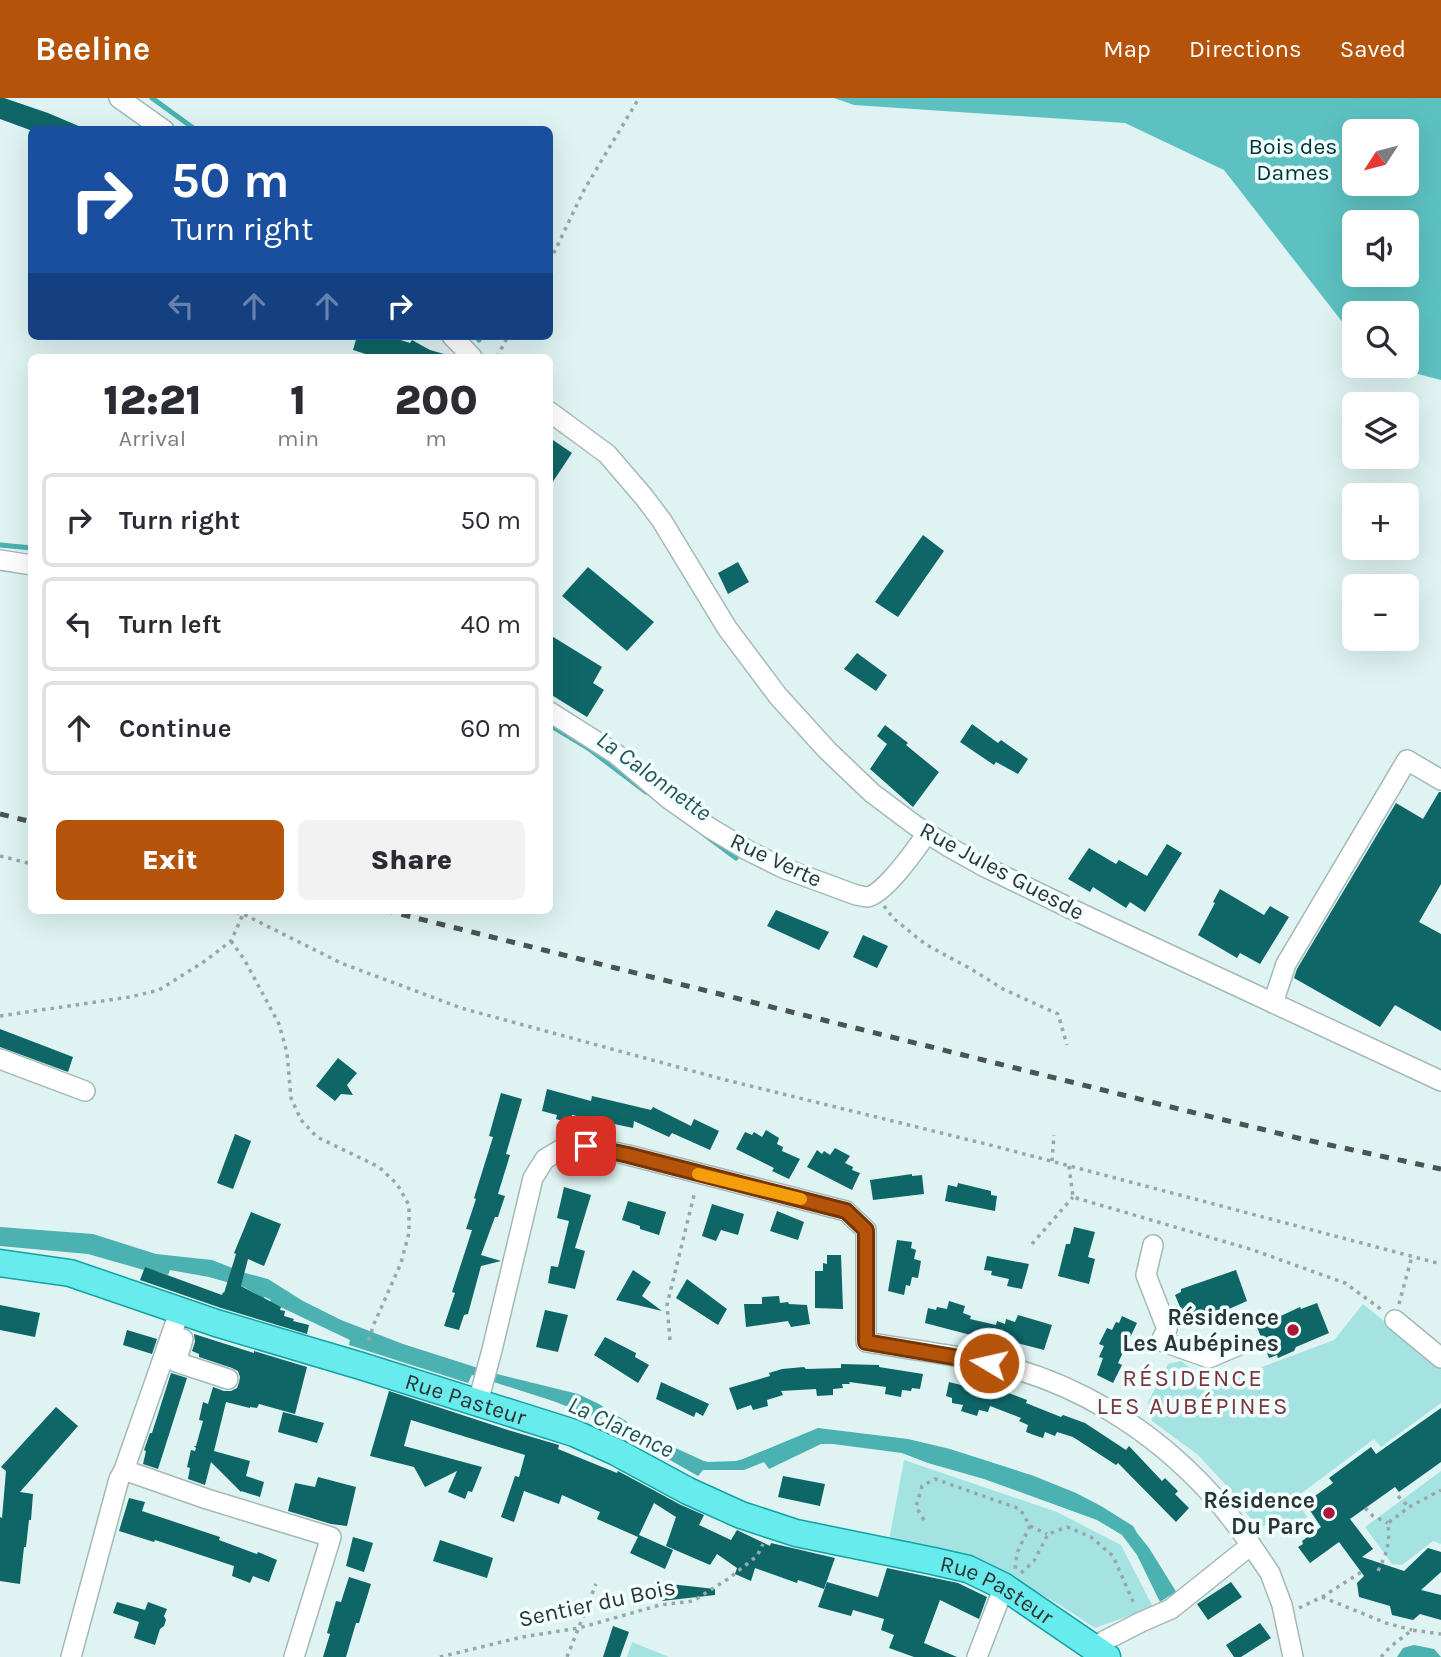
<!DOCTYPE html>
<html lang="en">
<head>
<meta charset="utf-8">
<style>
  :root { --surface:#fff; --page:#f2f2f3; --text:#2b2b33; --muted:#7c7c81; --line:#e1e1e2; --accent:#b45309 }
  body { margin:0; font-family:Karla,sans-serif; background:var(--page); color:var(--text); height:100vh; display:flex; flex-direction:column; font-size:26px; white-space:nowrap }
  * { box-sizing:border-box; margin:0 }
  p { font-size:23px; color:var(--muted) }
  .icon { flex:none; width:38px; height:38px; fill:none; stroke:currentColor; stroke-width:2; stroke-linecap:round; stroke-linejoin:round }
  .map { position:relative; flex:1; overflow:hidden }
  .details { position:absolute; left:28px; top:256px; width:525px; height:560px; display:flex; flex-direction:column; background:var(--surface); border-radius:10px; box-shadow:0 7px 28px #0002 }
  .details>* { flex:none }
  .hud { position:absolute; left:28px; top:28px; width:525px; height:214px; border-radius:10px; box-shadow:0 7px 28px #0002; background:#1a4fa0; color:#fff; overflow:hidden }
  .needle { width:46px; rotate:234deg }
  .tools { position:absolute; left:1342px; top:21px; display:grid; gap:14px }
  .tools a { display:grid; place-items:center; width:77px; height:77px; border-radius:10px; background:var(--surface); box-shadow:0 7px 28px #0002; font-size:35px }
  .pin { position:absolute; display:grid; place-items:center; width:60px; height:60px; color:#fff; margin:-30px; border-radius:14px; box-shadow:0 4px 10px #0006 }
  .me { position:absolute; width:77px; margin:-38px; rotate:279deg; stroke-linejoin:round; filter:drop-shadow(0 0 5px #0008) }
  .turn { display:flex; align-items:center; gap:24px; height:147px; padding:0 28px; font-size:32px }
  .turn .icon { width:91px; height:91px; stroke-width:2.5 }
  .turn b { display:block; font-size:49px; line-height:60px }
  .lanes { display:flex; align-items:center; height:66px; padding:0 28px; background:#0003; justify-content:center; gap:35px; direction:ltr }
  .lanes .off { opacity:.35 }
  .eta { display:flex; justify-content:space-evenly; align-items:center; height:119px; text-align:center }
  .eta b { font-size:42px; font-weight:800; line-height:49px }
  .action { display:flex; gap:14px; margin-top:auto; padding:14px 28px }
  .action a { flex:1; height:80px; border-radius:10px; background:var(--accent); color:#fff; font-size:28px; font-weight:800; line-height:80px; text-align:center }
  .action a+a { background:var(--page); color:var(--text) }
  ul { padding:0; list-style:none }
  li { display:flex; align-items:center; gap:21px; height:94px; margin:0 14px 10px; padding:0 14px; border:4px solid var(--line); border-radius:10px }
  li div { flex:1 }
  li b { display:block; font-size:26px }
  li em { font-style:normal }
  header { display:flex; align-items:center; gap:42px; box-sizing:border-box; height:98px; padding:0 35px; background:var(--accent); color:#fff }
  header strong { font-size:33px }
  nav { display:flex; gap:38px; margin-inline-start:auto; font-size:24px }
  .map>svg:first-child { display:block }
</style>
</head>
<body>
<header>
<strong>Beeline</strong>
<nav><a>Map</a><a>Directions</a><a>Saved</a></nav>
</header>
<div class="map">
<svg width="1441" height="1559" viewBox="0 0 1441 1559">
  <rect width="100%" height="100%" fill="#dff3f3"/>
  <g fill="#a5e3e3">
    <path d="M1363,1206L1441,1269V1305L1381,1349L1374,1341L1295,1400L1307,1419L1292,1431L1279,1416L1259,1432L1224,1385L1198,1357L1152,1323L1148,1304L1168,1266L1181,1263L1214,1287L1334,1242Z"/>
    <path d="M904,1362L1057,1414L1121,1447L1153,1509L1095,1530L1060,1507L1014,1481L889,1442Z"/>
    <path d="M1441,1373V1446L1433,1443L1402,1467L1392,1466L1365,1429Z"/>
    <path d="M632,1544L669,1559H627Z"/>
  </g>
  <path fill="#5dc1c2" fill-rule="evenodd" d="M834,0H1441V282L1387,268H1407V215H1354V239L1224,72L1125,25L854,7ZM1354,33H1407V86H1354ZM1354,124H1407V177H1354Z"/>
  <g fill="#4bb1b1">
    <path d="M0,1129L93,1136L156,1156L212,1162L245,1175L268,1181L303,1203L341,1222L403,1246L497,1276L578,1296L599,1306L651,1339L704,1363L708,1364L736,1363L743,1361L818,1330L908,1341L950,1351L1034,1378L1076,1395L1101,1408L1133,1428L1137,1435L1149,1450L1177,1495L1169,1498L1160,1504L1137,1457L1122,1437L1097,1422L984,1381L928,1365L902,1355L833,1346H821L769,1371L764,1364L744,1372H703L698,1378L633,1341L610,1330L611,1325L553,1303L472,1277L468,1285L349,1247L350,1242L270,1204L271,1202L265,1199L263,1200L244,1189L209,1179L170,1172L168,1177L145,1170L144,1172L88,1156L0,1148Z"/>
    <path d="M1414,1547L1434,1551L1441,1559H1397L1403,1550Z"/>
  </g>
  <g fill="none" stroke-linecap="round" stroke-linejoin="round">
    <g stroke="#4bb1b1" stroke-width="5">
      <path d="M152,0L196,32"/>
      <path d="M476,238L479,242"/>
      <path d="M0,447L32,450"/>
      <path d="M550,627L588,650L646,694"/>
      <path d="M705,737L736,760"/>
    </g>
  </g>
  <g fill="#0f6667">
    <path d="M0,0H4L48,15L88,32H30L0,21Z"/>
    <path d="M357,238H388L410,245L412,242L430,252L444,256V259H375L353,252Z"/>
    <path d="M550,340L572,355L550,388Z"/>
    <path d="M923,437L944,453L898,519L875,504Z"/>
    <path d="M738,464L749,484L728,496L718,475Z"/>
    <path d="M588,469L654,524L627,553L562,498Z"/>
    <path d="M550,537L602,569L593,585L604,592L587,619L550,596Z"/>
    <path d="M857,555L887,577L876,593L844,571Z"/>
    <path d="M972,626L998,645L1001,642L1028,661L1018,676L996,664L994,667L960,644Z"/>
    <path d="M885,627L908,645L906,647L939,674L913,709L870,671L887,646L877,638Z"/>
    <path d="M1439,694H1441V786L1419,824L1441,836V933L1395,907L1380,929L1294,880L1297,871L1396,705L1423,721Z"/>
    <path d="M1167,746L1182,755L1145,814L1130,804L1126,810L1093,789L1090,794L1068,781L1089,750L1116,766L1119,762L1147,778Z"/>
    <path d="M1220,791L1264,817L1270,808L1289,819L1260,866L1240,855L1237,860L1198,837L1215,805L1213,804Z"/>
    <path d="M776,812L829,834L819,852L767,828Z"/>
    <path d="M863,837L888,848L877,870L853,859Z"/>
    <path d="M0,931L73,959L68,974L0,949Z"/>
    <path d="M338,960L357,975L347,987L353,997L341,996L335,1003L316,988Z"/>
    <path d="M547,991L591,1003L592,998L651,1012L653,1009L691,1028L694,1021L719,1033L710,1052L672,1035L669,1039L634,1023L633,1030L572,1017L570,1025L556,1021L557,1017L542,1013Z"/>
    <path d="M501,995L522,1001L506,1056L510,1057L498,1096L505,1098L498,1119H495L481,1157L501,1163L481,1168L468,1216L464,1217L459,1232L444,1228L455,1195L452,1194L472,1132L466,1131L476,1101L474,1100L493,1039L489,1038Z"/>
    <path d="M766,1032L779,1040L777,1046L783,1049L782,1053L800,1061L789,1081L772,1073L774,1070L736,1051L745,1034L752,1037L754,1034L762,1039Z"/>
    <path d="M235,1036L251,1043L233,1091L217,1085Z"/>
    <path d="M835,1050L850,1058L845,1065L853,1069L852,1072L860,1075L852,1092L807,1069L817,1052L822,1056L824,1053L830,1057Z"/>
    <path d="M912,1076V1078L922,1077L924,1096L873,1102L870,1082Z"/>
    <path d="M958,1085L991,1093V1097L997,1098L995,1113L945,1103L948,1087L957,1089Z"/>
    <path d="M564,1089L591,1097L575,1150L585,1153L575,1191L548,1185L551,1168L558,1169L569,1123L557,1120Z"/>
    <path d="M628,1103L666,1114L659,1137L640,1131V1128L622,1122Z"/>
    <path d="M712,1106L744,1116L738,1137L721,1132L716,1143L702,1138Z"/>
    <path d="M777,1113L804,1124L798,1142L770,1133Z"/>
    <path d="M251,1114L281,1126L264,1168L248,1161L241,1188L281,1209L280,1212L285,1213L284,1218L294,1221L293,1223L309,1227L307,1236L221,1210L140,1182L145,1169L222,1197L223,1194L224,1195L236,1156L234,1155Z"/>
    <path d="M1074,1129L1095,1134L1088,1159L1095,1161L1089,1186L1058,1178L1066,1146H1070Z"/>
    <path d="M897,1142L912,1144L911,1150L916,1152L914,1161L921,1163L918,1180L912,1179L910,1188L906,1187L904,1197L888,1193Z"/>
    <path d="M827,1157H841L843,1211L815,1210V1173H823V1165L827,1166Z"/>
    <path d="M987,1158L1029,1166L1022,1191L1007,1188L1009,1181L991,1177L992,1173L984,1172Z"/>
    <path d="M633,1172L651,1184L642,1198L662,1213L616,1202Z"/>
    <path d="M1236,1172L1247,1203L1211,1219V1221L1195,1227V1225L1188,1228L1175,1197L1181,1194V1191Z"/>
    <path d="M687,1181L727,1211L718,1227L676,1200Z"/>
    <path d="M779,1198L780,1205L788,1204L789,1206L807,1207L810,1226L791,1229L788,1223L746,1229L744,1206H762V1199Z"/>
    <path d="M949,1203L965,1208L963,1215L971,1218L970,1221L996,1227L997,1223L1005,1226L1006,1221L1015,1224L1018,1217L1052,1227L1044,1252L1002,1241L1001,1245L925,1225L928,1210L936,1212L937,1209L947,1211Z"/>
    <path d="M1317,1205L1329,1235L1296,1249L1294,1253L1278,1260L1277,1257L1269,1260L1257,1229L1300,1209L1301,1211Z"/>
    <path d="M0,1207L40,1215L35,1239L0,1232Z"/>
    <path d="M545,1212L568,1217L558,1254L536,1249Z"/>
    <path d="M1122,1218L1137,1225L1118,1265L1122,1267L1113,1285L1097,1277L1103,1260L1099,1259L1104,1248L1099,1246L1107,1230L1112,1232L1116,1224L1119,1225Z"/>
    <path d="M127,1232L157,1241L152,1256L123,1247Z"/>
    <path d="M194,1236L254,1255V1253L307,1269L295,1316L259,1306L257,1310L250,1309V1310L226,1304L214,1353L250,1363L246,1378L264,1384L260,1399L241,1393V1394L211,1364L205,1387L188,1381L190,1370L187,1369L191,1352L195,1353L196,1350L194,1348H196L203,1323L199,1322L203,1304L208,1306L213,1289L224,1293H231L237,1290L239,1285L240,1279L238,1273L232,1270L199,1259V1256L192,1253L195,1244Z"/>
    <path d="M605,1239L636,1255L635,1259L649,1267L638,1285L594,1257Z"/>
    <path d="M841,1266L879,1267V1269L923,1276L920,1291L912,1290L911,1293L902,1292L901,1299L885,1296L886,1289L849,1284L850,1286H842L843,1290L833,1291V1297L817,1298L816,1291L781,1293L783,1297L767,1302L768,1308L753,1312L751,1307L737,1312L729,1290L770,1278L769,1275L782,1271L804,1269L806,1271L841,1270Z"/>
    <path d="M171,1275L187,1280L158,1371L143,1366L146,1353L144,1352L150,1335H152Z"/>
    <path d="M661,1284L709,1306L703,1318L696,1314L694,1319L656,1301Z"/>
    <path d="M949,1284L993,1295V1291L1006,1294L1027,1302L1026,1305L1061,1319L1063,1317L1085,1325L1126,1352L1129,1348L1162,1383L1165,1380L1178,1393L1175,1396L1189,1410L1176,1424L1118,1365L1116,1367L1073,1339L1057,1334L1055,1338L1045,1334L1043,1340L1034,1337L1026,1334L1028,1327L1019,1323L1021,1320L990,1308L988,1314L979,1312L977,1318L961,1313L963,1307L952,1305V1300L946,1298Z"/>
    <path d="M389,1293L508,1332L559,1347L558,1351L617,1375L618,1373L681,1407L704,1417L699,1427L731,1442L737,1432L770,1448L771,1445L835,1460L824,1491L798,1482L797,1485L755,1470L751,1483L735,1476L737,1470L717,1456L710,1467L666,1448L676,1419L654,1405L639,1437L673,1452L665,1471L630,1455L638,1439L597,1421L600,1414L562,1397L559,1406L524,1393L514,1424L501,1419L515,1378L519,1379L525,1357L411,1322L404,1348L482,1369L472,1394L468,1393L465,1401L448,1394L457,1373L425,1389L414,1369L370,1358Z"/>
    <path d="M56,1309L78,1328L20,1394L33,1396L31,1422H29L26,1449H24L20,1486L0,1483V1419L2,1420L6,1373L1,1369Z"/>
    <path d="M1441,1310V1364L1399,1394L1395,1389L1350,1421L1373,1451L1362,1459L1404,1473L1428,1450L1441,1454V1474L1421,1492L1441,1497V1522L1420,1516L1413,1522L1392,1517L1390,1508L1359,1499L1357,1485L1364,1478L1339,1444L1310,1465L1298,1449L1303,1446L1302,1443L1321,1429L1305,1405L1333,1385L1329,1380L1371,1349L1376,1356Z"/>
    <path d="M283,1314L324,1325L317,1345L278,1334Z"/>
    <path d="M783,1378L825,1386L820,1408L778,1399Z"/>
    <path d="M318,1379L356,1389L347,1428L331,1426L288,1413L295,1385L315,1389Z"/>
    <path d="M129,1400L145,1404L142,1413L220,1439L219,1442L257,1456L258,1454L277,1462L269,1484L253,1478L250,1485L232,1478L234,1468L155,1442L154,1444L119,1433Z"/>
    <path d="M353,1439L373,1445L364,1474L346,1468Z"/>
    <path d="M440,1442L493,1460L487,1480L433,1463Z"/>
    <path d="M887,1470L958,1485L987,1499L979,1521L940,1502L924,1545L957,1559H914L889,1550L894,1537L881,1532L884,1521L853,1512L851,1518L818,1509L827,1484L878,1499Z"/>
    <path d="M349,1479L371,1486L359,1525H356L346,1559H323L330,1536L327,1535L336,1503L341,1504Z"/>
    <path d="M1231,1484L1242,1499L1208,1522L1197,1506Z"/>
    <path d="M670,1486L715,1491V1497L662,1503Z"/>
    <path d="M117,1504L145,1512L148,1504L167,1511L164,1518L166,1522L164,1528L160,1531L155,1547L134,1540L139,1524L113,1515Z"/>
    <path d="M1260,1525L1271,1540L1241,1559H1234L1226,1547Z"/>
    <path d="M613,1528L629,1534L620,1559H603Z"/>
  </g>
  <g fill="none" stroke-linecap="round" stroke-linejoin="round">
    <defs>
      <g id="minor">
        <path d="M119,0L164,32"/>
        <path d="M452,238L472,259"/>
        <path d="M550,314L607,356L644,399L662,423L727,530L778,598L827,652L872,695L916,728L949,749L983,768L1082,816L1441,983"/>
        <path d="M0,462L32,467"/>
        <path d="M550,614L616,656L669,701L710,730L747,752L783,770L856,797C859,797 863,799 867,799C884,797 917,750 927,735"/>
        <path d="M1273,905L1286,866L1407,662L1441,682"/>
        <path d="M0,961L85,993"/>
        <path d="M1153,1147L1146,1177L1167,1231L1161,1243L1209,1260L1237,1248"/>
        <path d="M180,1212L124,1372L207,1401L331,1439L294,1559"/>
        <path d="M1395,1222L1441,1260"/>
        <path d="M183,1241L176,1264L228,1281"/>
        <path d="M478,1304L492,1252L533,1080L545,1061L562,1051L586,1048L628,1057L846,1113L866,1132V1244C907,1251 948,1256 988,1264C1075,1283 1152,1331 1211,1396C1226,1412 1238,1429 1251,1447"/>
        <path d="M1099,1554L1104,1543L1141,1524L1171,1511L1251,1447L1270,1475L1282,1507L1293,1559"/>
        <path d="M71,1559L119,1381L124,1372"/>
        <path d="M977,1559L999,1502L1003,1488"/>
      </g>
      <g id="major">
        <path id="s1" d="M0,1165L70,1175L216,1225L361,1268L574,1335L616,1354L688,1393L741,1417L796,1435L933,1463L968,1471L1003,1488L1107,1559"/>
      </g>
    </defs>
    <use href="#minor" stroke="#a5b8b8" stroke-width="22"/>
    <use href="#major" stroke="#11a2a4" stroke-width="29"/>
    <g stroke="#98a7a7" stroke-width="3.5" stroke-dasharray="3.5 5" stroke-linecap="butt">
      <path d="M550,163L584,92L639,0"/>
      <path d="M497,259L508,238"/>
      <path d="M0,758L32,766"/>
      <path d="M884,808L893,820L925,846L971,871L1003,891L1058,916L1067,947"/>
      <path d="M228,812L243,816L341,865L461,910L722,981L994,1048L1441,1166"/>
      <path d="M231,843L244,861L279,926L287,955L291,1000L301,1022L317,1039L379,1069L397,1086L409,1107V1135L401,1165L374,1226L367,1247"/>
      <path d="M0,918L130,899L159,892L205,863L231,843L245,812"/>
      <path d="M1052,1063L1054,1037"/>
      <path d="M1069,1068L1073,1099L1253,1152L1345,1185L1382,1212"/>
      <path d="M1032,1146L1073,1099"/>
      <path d="M1399,1206L1412,1158"/>
      <path d="M670,1242L667,1207L695,1093"/>
      <path d="M1398,1398L1409,1409"/>
      <path d="M1365,1410L1373,1418L1388,1425"/>
      <path d="M924,1422L916,1409L922,1388L935,1381L1020,1411L1030,1428L1017,1455L1015,1472"/>
      <path d="M1030,1428L1047,1436"/>
      <path d="M1378,1473C1387,1455 1390,1446 1388,1425L1409,1409L1441,1392"/>
      <path d="M1021,1475L1034,1463L1048,1436L1067,1429L1091,1439L1113,1458L1135,1508"/>
      <path d="M1322,1499L1386,1525L1412,1532"/>
      <path d="M1299,1510L1322,1499L1363,1473"/>
      <path d="M440,1559L522,1539L579,1530L660,1507L693,1503L728,1481L757,1458L763,1446"/>
      <path d="M567,1559L596,1486"/>
      <path d="M1381,1559L1390,1549L1412,1532L1441,1536"/>
    </g>
    <use href="#minor" stroke="#fff" stroke-width="19"/>
    <use href="#major" stroke="#68ebec" stroke-width="26"/>
    <g stroke="#4a5454" stroke-width="5" stroke-dasharray="9 9" stroke-linecap="butt">
      <path d="M0,716L32,724"/>
      <path d="M384,812L1171,1009L1302,1041L1441,1071"/>
    </g>
  </g>
  <g fill="none" stroke-linecap="round" stroke-linejoin="round">
    <defs>
      <path id="route" d="M586,1048L628,1057L846,1113L866,1132V1244L989,1265"/>
    </defs>
    <use href="#route" stroke="#753606" stroke-width="18"/>
    <use href="#route" stroke="#b45309" stroke-width="12"/>
    <path stroke="#f59e0b" stroke-width="12" d="M698,1076L801,1101"/>
  </g>
  <g fill="#ac173a" stroke="#f2ffff" stroke-width="2.5">
    <circle cx="1293" cy="1232" r="7"/>
    <circle cx="1329" cy="1415" r="7"/>
  </g>
  <g text-anchor="middle" dominant-baseline="central" stroke-width="7" stroke-linejoin="round" paint-order="stroke">
    <g font-size="23" fill="#023435" stroke="#f2ffff">
      <text x="1293" y="48">Bois des<tspan x="1293" dy="26">Dames</tspan></text>
    </g>
    <g font-size="23" fill="#2c3434" stroke="#f2ffff">
      <text transform="translate(776 762) rotate(25)">Rue Verte</text>
      <text transform="translate(1002 773) rotate(28)">Rue Jules Guesde</text>
      <text stroke="none"><textPath href="#s1" startOffset="486">Rue Pasteur</textPath></text>
      <text stroke="none"><textPath href="#s1" startOffset="1054">Rue Pasteur</textPath></text>
      <text transform="translate(597 1505) rotate(-12)">Sentier du Bois</text>
    </g>
    <g font-size="23" font-weight="bold" fill="#2c3434" stroke="#f2ffff" text-anchor="end">
      <text x="1279" y="1219">Résidence<tspan x="1279" dy="26">Les Aubépines</tspan></text>
      <text x="1315" y="1402">Résidence<tspan x="1315" dy="26">Du Parc</tspan></text>
    </g>
    <g font-size="24" font-style="italic" fill="#265353" stroke="#f2ffff">
      <text transform="translate(654 678) rotate(36)">La Calonnette</text>
      <text transform="translate(621 1329) rotate(25)">La Clarence</text>
    </g>
    <g font-size="24" letter-spacing="2" fill="#7d353d" stroke="#f2ffff">
      <text x="1193" y="1280">RÉSIDENCE<tspan x="1193" dy="28">LES AUBÉPINES</tspan></text>
    </g>
  </g>
</svg>
<div class="tools">
<a><svg class="needle" viewBox="-14 -14 28 28"><path d="M0-13l5 13h-10z" fill="#e53935"/><path d="M0 13l5-13h-10z" fill="#7c7c81"/></svg></a>
<a><svg class="icon" aria-label="sound" viewBox="0 0 24 24"><path d="M4 9h4l5-4v14l-5-4H4zM17 9q2 3 0 6"/></svg></a>
<a><svg class="icon" aria-label="search" viewBox="0 0 24 24"><circle cx="10" cy="10" r="6"/><path d="M15 15l6 6"/></svg></a>
<a><svg class="icon" aria-label="layers" viewBox="0 0 24 24"><path d="M12 4l9 5-9 5-9-5zM3 14l9 5 9-5"/></svg></a>
<a>+</a>
<a>−</a>
</div>
<div class="pin" style="left:586px;top:1048px;background:#d93025"><svg class="icon" aria-label="arrive" viewBox="0 0 24 24"><path d="M6 21V4h12l-3 4 3 4H6"/></svg></div>
<svg class="me" style="left:989px;top:1265px" viewBox="-20 -20 40 40"><circle r="17" fill="#b45309" stroke="#fff" stroke-width="3"/><path d="M0-11L8 9 0 5-8 9z" fill="#fff"/></svg>
<div class="hud">
<div class="turn"><svg class="icon" aria-label="right" viewBox="0 0 24 24"><path d="M7 20v-9h11M14 6l5 5-5 5"/></svg><div><b>50 m</b>Turn right</div></div>
<div class="lanes"><svg class="icon off" aria-label="left" viewBox="0 0 24 24"><path d="M17 20v-9H6M10 6l-5 5 5 5"/></svg><svg class="icon off" aria-label="ahead" viewBox="0 0 24 24"><path d="M12 20V5M6 11l6-6 6 6"/></svg><svg class="icon off" aria-label="ahead" viewBox="0 0 24 24"><path d="M12 20V5M6 11l6-6 6 6"/></svg><svg class="icon" aria-label="right" viewBox="0 0 24 24"><path d="M7 20v-9h11M14 6l5 5-5 5"/></svg></div>
</div>
<section class="details">
<div class="eta">
<div><b>12:21</b><p>Arrival</p></div>
<div><b>1</b><p>min</p></div>
<div><b>200</b><p>m</p></div>
</div>
<ul>
<li><svg class="icon" aria-label="right" viewBox="0 0 24 24"><path d="M7 20v-9h11M14 6l5 5-5 5"/></svg><div><b>Turn right</b></div><em>50 m</em></li>
<li><svg class="icon" aria-label="left" viewBox="0 0 24 24"><path d="M17 20v-9H6M10 6l-5 5 5 5"/></svg><div><b>Turn left</b></div><em>40 m</em></li>
<li><svg class="icon" aria-label="ahead" viewBox="0 0 24 24"><path d="M12 20V5M6 11l6-6 6 6"/></svg><div><b>Continue</b></div><em>60 m</em></li>
</ul>
<div class="action"><a>Exit</a><a>Share</a></div>
</section>
</div>
</body>
</html>
